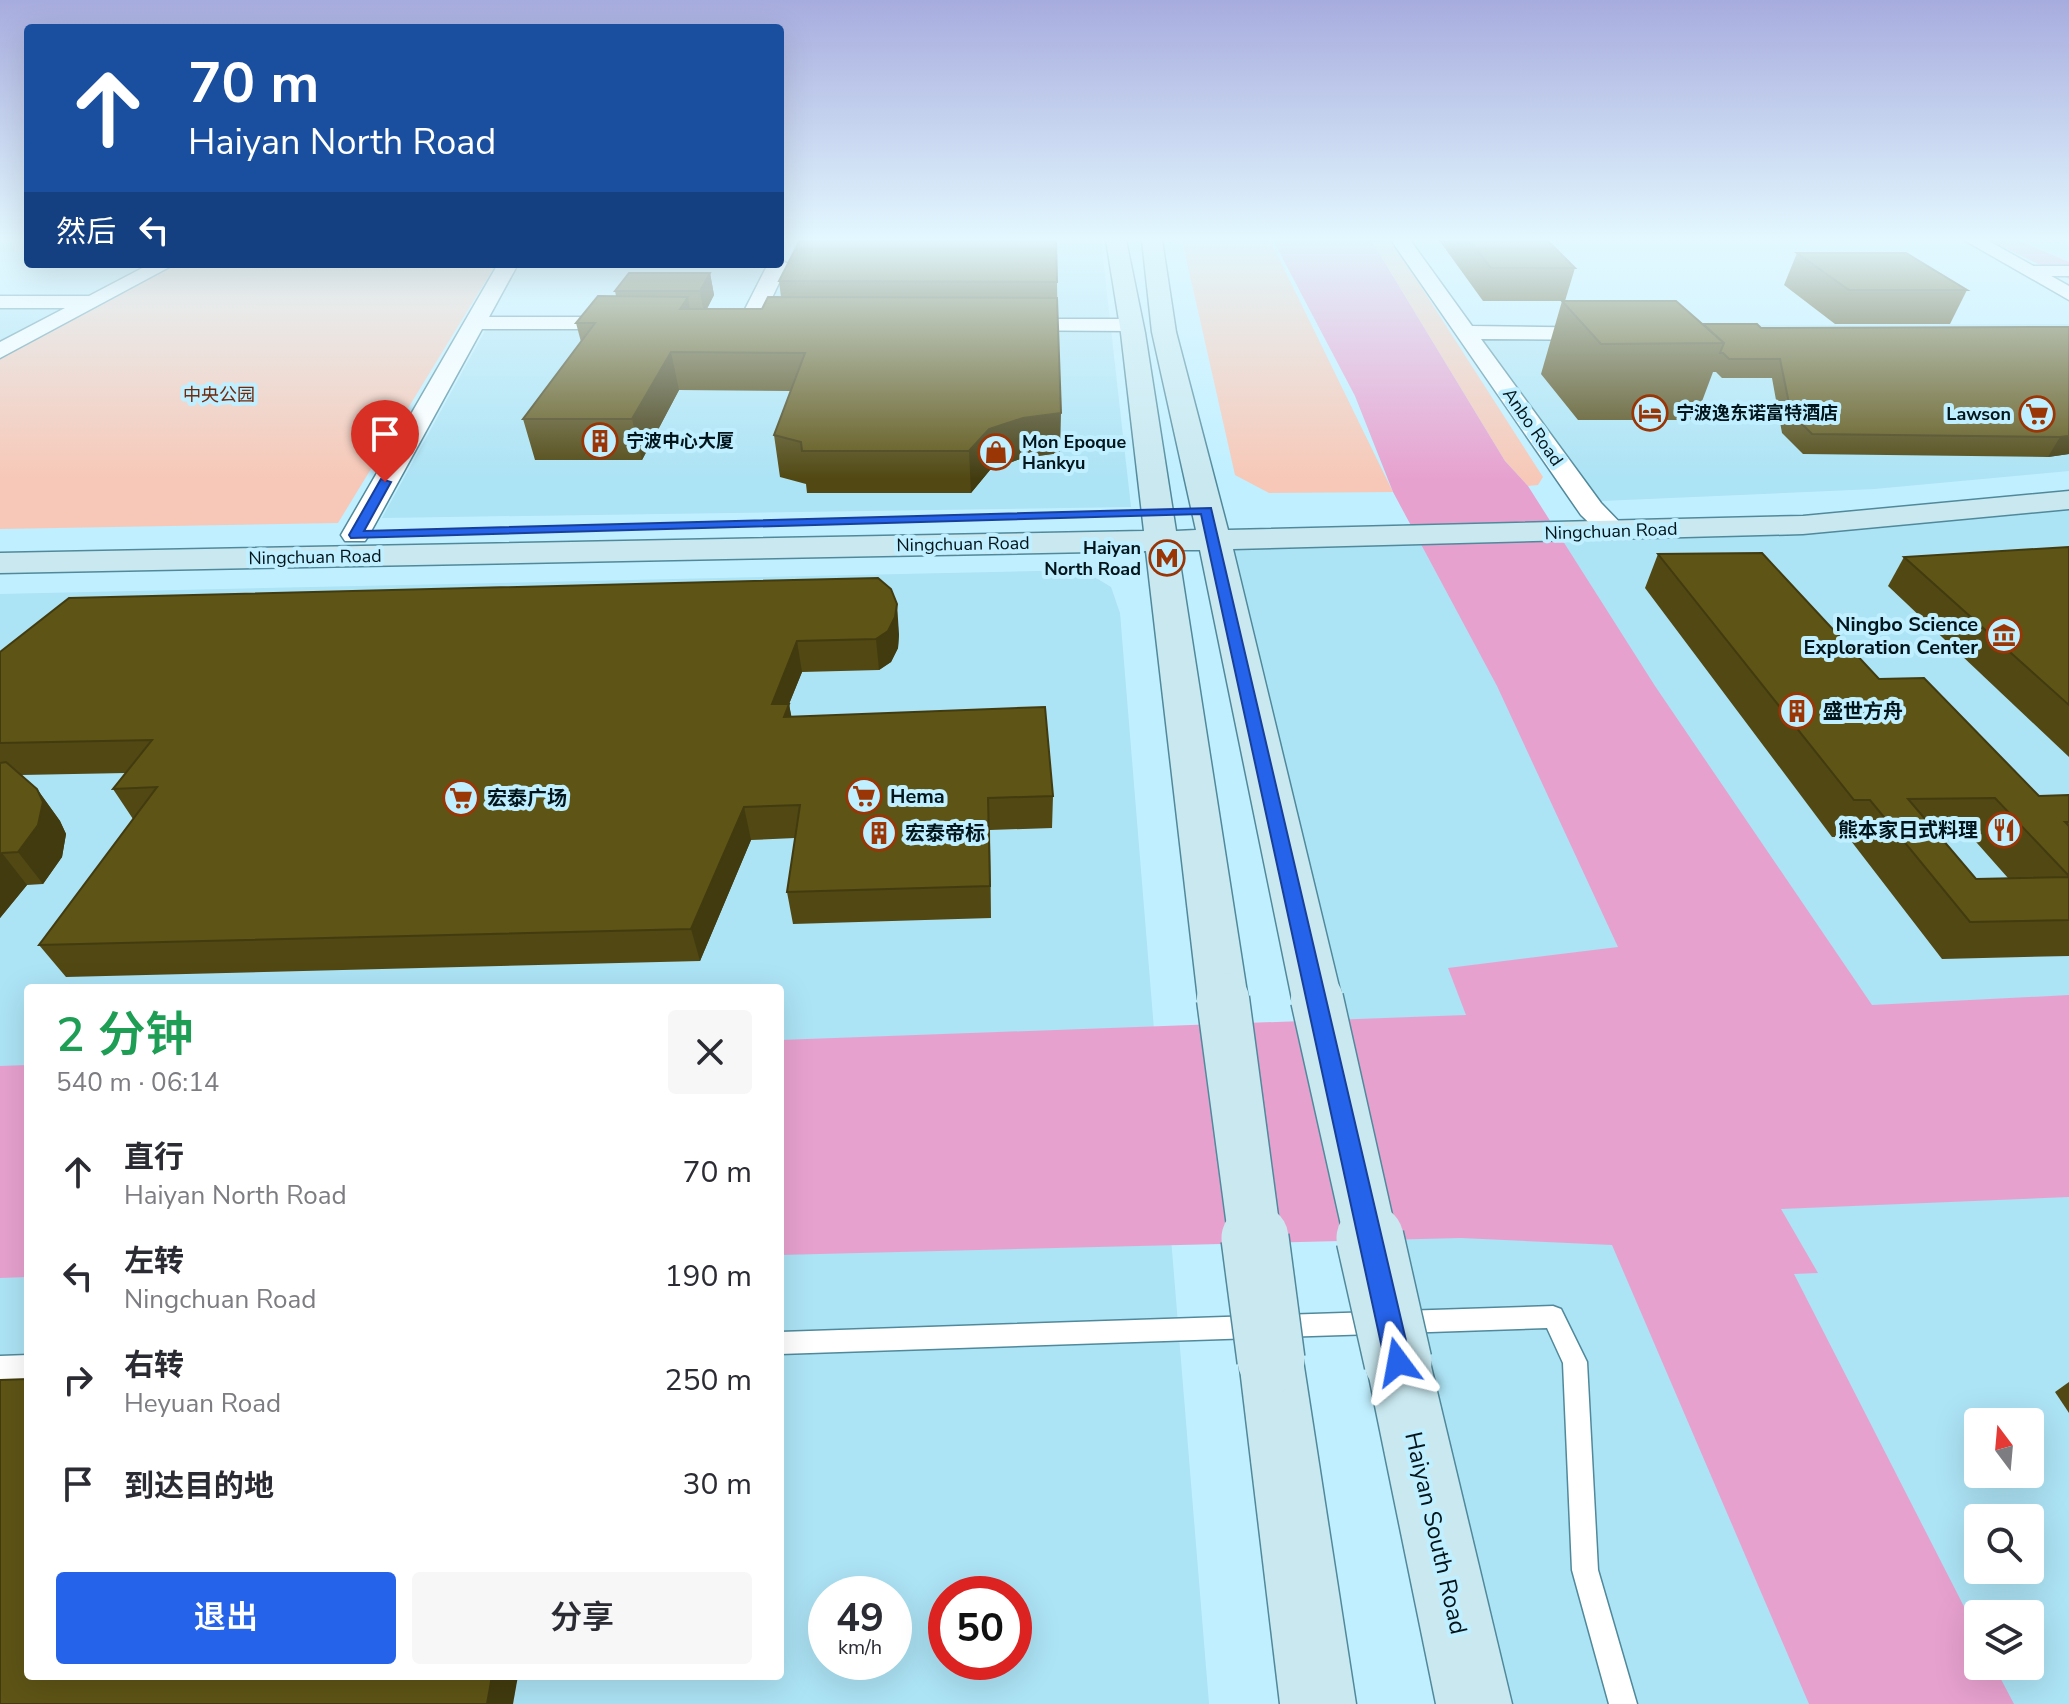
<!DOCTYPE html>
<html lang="zh">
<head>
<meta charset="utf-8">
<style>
  :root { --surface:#fff; --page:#f7f7f7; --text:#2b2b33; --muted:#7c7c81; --accent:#2563eb }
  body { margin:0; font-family:"Nunito Sans","Noto Sans SC",sans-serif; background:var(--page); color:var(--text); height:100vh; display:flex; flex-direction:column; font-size:30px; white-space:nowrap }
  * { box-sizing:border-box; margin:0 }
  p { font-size:26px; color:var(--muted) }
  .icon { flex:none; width:44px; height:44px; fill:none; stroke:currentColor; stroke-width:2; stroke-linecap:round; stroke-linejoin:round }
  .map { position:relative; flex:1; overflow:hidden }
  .drawer { position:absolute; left:24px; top:984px; width:760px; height:696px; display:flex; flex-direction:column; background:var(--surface); border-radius:8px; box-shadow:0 8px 32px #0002 }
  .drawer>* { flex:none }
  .hud { position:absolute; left:24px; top:24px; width:760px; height:244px; border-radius:8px; box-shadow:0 8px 32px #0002; background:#1a4fa0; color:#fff; overflow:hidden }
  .needle { width:52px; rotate:344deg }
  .tools { position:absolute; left:1964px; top:1408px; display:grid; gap:16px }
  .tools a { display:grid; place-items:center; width:80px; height:80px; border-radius:8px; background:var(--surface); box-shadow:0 8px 32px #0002; font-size:40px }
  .speed { position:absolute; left:808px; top:1576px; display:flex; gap:16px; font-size:40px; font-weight:700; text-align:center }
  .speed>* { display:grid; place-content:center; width:104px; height:104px; border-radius:50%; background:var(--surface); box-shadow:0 8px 32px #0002; line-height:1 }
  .speed small { font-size:20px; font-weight:400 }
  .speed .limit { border:12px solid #d22; background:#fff; color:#111 }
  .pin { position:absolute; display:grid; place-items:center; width:68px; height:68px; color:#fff; margin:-82px -34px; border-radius:50% 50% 50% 0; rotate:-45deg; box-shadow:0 0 8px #0007 }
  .pin .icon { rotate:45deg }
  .me { position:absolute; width:88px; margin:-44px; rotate:347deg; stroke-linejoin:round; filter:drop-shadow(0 0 6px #0008) }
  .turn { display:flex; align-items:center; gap:28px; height:168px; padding:0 32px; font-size:36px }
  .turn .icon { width:104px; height:104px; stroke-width:2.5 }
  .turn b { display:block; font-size:56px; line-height:68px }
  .then { display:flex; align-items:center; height:76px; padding:0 32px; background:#0003; gap:16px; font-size:30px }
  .round { display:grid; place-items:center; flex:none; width:84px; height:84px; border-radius:8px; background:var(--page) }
  .summary { display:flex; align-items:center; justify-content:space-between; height:136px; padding:0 32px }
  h1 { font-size:48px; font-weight:600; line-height:60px; color:#1e9e55 }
  .primary-button { display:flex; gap:16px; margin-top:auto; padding:16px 32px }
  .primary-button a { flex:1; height:92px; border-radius:8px; background:var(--accent); color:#fff; font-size:32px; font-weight:600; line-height:92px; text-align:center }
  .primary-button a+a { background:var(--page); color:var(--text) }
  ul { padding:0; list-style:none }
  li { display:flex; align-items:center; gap:24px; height:104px; padding:0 32px }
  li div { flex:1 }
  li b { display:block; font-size:30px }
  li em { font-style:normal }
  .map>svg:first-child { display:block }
</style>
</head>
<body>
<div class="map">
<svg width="2069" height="1704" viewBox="0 0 2069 1704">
  <rect width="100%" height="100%" fill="#c0efff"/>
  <g fill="#ace3f5" fill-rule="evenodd">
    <path d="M797,240H1101L1131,507L382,518L487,327L755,328Z"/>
    <path d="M0,307L58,308L59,312L0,343Z"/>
    <path d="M2069,324V471L1874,489L1601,501L1562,455L1474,326Z"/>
    <path d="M2069,500V1704H1474L1214,538L1615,532ZM1978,1422H2030V1474H1978ZM1978,1518H2030V1570H1978ZM1978,1614H2030V1666H1978Z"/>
    <path d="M1083,570L1111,587L1120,613L1209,1704H0V594ZM28,988H780V1676H28ZM826,1594H894V1662H826ZM946,1594H1014V1662H946Z"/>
  </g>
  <g fill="#f7c8b7">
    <path d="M1182,240H1270L1393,492L1269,493L1235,475Z"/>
    <path d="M1371,240H1391L1543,477L1538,485L1528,486L1505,461Z"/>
    <path d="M177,264H496L338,523L0,529V358Z"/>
  </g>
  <g fill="#e7a1cf">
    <path d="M1273,240H1371L1505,461L1528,486L1655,686L1872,1005L2069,995V1197L1781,1209L1818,1273L1794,1274L1978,1634V1666H1994L2014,1704H1809L1612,1245L1461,1238L780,1255V1040L1466,1015L1448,968L1618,947L1497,686L1393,492L1355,396Z"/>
    <path d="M1989,240H2017L2069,262V279Z"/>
    <path d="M28,1065V1277L0,1278V1066Z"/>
  </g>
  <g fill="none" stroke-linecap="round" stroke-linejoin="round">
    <defs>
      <g id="service">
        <path d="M1553,1306L1561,1309L1587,1362L1598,1570L1637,1704H1609L1572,1570L1563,1363L1547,1328L1401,1333L1393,1330L1390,1322L1393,1314L1401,1311Z"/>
        <path d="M1374,1312L1382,1315L1385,1323L1382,1331L1374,1334L1281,1337L1273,1334L1270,1326L1273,1318L1281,1315Z"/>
        <path d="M1254,1316L1262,1319L1265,1327L1262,1335L1254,1338L780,1354V1332Z"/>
        <path d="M28,1355V1379L0,1380V1356Z"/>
      </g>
      <path id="minor" d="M2069,266V276H2028L2020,271L2028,266Z"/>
      <g id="tertiary">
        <path d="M1391,240H1410L1472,326L1614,328L1617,333L1614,338L1606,340L1481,339L1601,503L1629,532L1625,538H1605L1581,515Z"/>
        <path d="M1964,240H1987L2069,286V300Z"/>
        <path d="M780,259L788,264L760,323L757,328H741L738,323L768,264H780Z"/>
        <path d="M150,264H175L0,358V342L65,308H0V296H89Z"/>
        <path d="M498,264H518L489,317H631L642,323L631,329H482L369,535L365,541H345L341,535Z"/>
        <path d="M1003,319H1131L1142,325L1131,331L995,330L992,325Z"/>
      </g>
      <g id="secondary">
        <path d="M1106,240H1126L1145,333L1176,531L1196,530L1152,332L1142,240H1162L1176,332L1228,530L1803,516L2069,491V509L1803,534L1233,549L1342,999L1335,1013L1317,1018L1299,1013L1292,999L1200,550H1178L1248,999L1241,1013L1223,1018L1205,1013L1198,999L1146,551L0,573V553L1144,531L1121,333Z"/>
        <path d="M1271,1329L1294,1338L1303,1360L1356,1704H1280L1239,1360L1248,1338Z"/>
        <path d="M1398,1331L1421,1340L1430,1362L1512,1704H1436L1366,1362L1375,1340Z"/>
      </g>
    </defs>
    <use href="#service" stroke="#50899b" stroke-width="3"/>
    <use href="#minor" stroke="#50899b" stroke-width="3"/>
    <use href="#tertiary" stroke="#50899b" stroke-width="3"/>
    <use href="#secondary" stroke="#50899b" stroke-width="3"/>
    <use href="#service" fill="#fff" fill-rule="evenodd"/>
    <use href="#minor" fill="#fff" fill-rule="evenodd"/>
    <use href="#tertiary" fill="#fff" fill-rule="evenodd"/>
    <use href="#secondary" fill="#c9e8f0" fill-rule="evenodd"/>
    <defs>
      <g id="secondary-bridge-far1">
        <path d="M1223,999L1255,1240"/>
        <path d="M1317,999L1371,1240"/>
      </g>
      <g id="secondary-bridge">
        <path d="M1255,1238L1271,1360"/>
        <path d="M1370,1238L1398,1362"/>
      </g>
    </defs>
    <use href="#secondary-bridge-far1" stroke="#50899b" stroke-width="55" stroke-linecap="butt"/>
    <use href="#secondary-bridge" stroke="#50899b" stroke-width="70" stroke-linecap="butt"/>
    <use href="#secondary-bridge-far1" stroke="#c9e8f0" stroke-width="52"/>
    <use href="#secondary-bridge" stroke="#c9e8f0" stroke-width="67"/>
  </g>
  <g fill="#514813" fill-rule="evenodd">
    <path d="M1439,240H1547L1575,268L1565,301H1483Z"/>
    <path d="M1797,253L1967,290L1950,324H1835L1784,285Z"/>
    <path d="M710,273L714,295L707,309H762L781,297L779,281L1057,282L1060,453L1023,458L990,470L971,493H807L806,484L780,477L774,435L791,391L679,390L642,460H535L523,419L581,342L576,323L616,296L615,291Z"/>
    <path d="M1562,301L1703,324L1761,328L2069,327V454L2048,457L1803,454L1782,433L1772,378H1722L1716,372H1713L1695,420H1578L1541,374Z"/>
    <path d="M2069,547V757L1888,586L1904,557Z"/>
    <path d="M1658,554L1879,679L2039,796L2069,795V956L1942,959L1848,837H1832L1645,588ZM1969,834L2008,878L1976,879L1938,835Z"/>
    <path d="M899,634L898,648L891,662L879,670L802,672L789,704L791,716L1053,796L1052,828L990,830L991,918L793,924L787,892L795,838L751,840L700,961L66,977L39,945L133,819L113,789L126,773L21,775L37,789L60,821L66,834L62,857L43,884L27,885L0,918V652Z"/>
    <path d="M2069,1382V1413L2055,1392Z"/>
  </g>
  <g fill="#423b0f">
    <path d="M710,273L714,295L704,314L700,291Z"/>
    <path d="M688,297L694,333L680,309Z"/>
    <path d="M671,352L679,390L642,460L632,419Z"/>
    <path d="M1061,413L1060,453L1023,458L990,470L971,493L969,451L989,429L1023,418Z"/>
    <path d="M2069,436V454L2048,457L2060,437Z"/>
    <path d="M897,604L899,634L898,648L891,662L879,670L876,639Z"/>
    <path d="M797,641L802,672L789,704L795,735L772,704Z"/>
    <path d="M37,789L60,821L66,834L62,857L43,884L18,852Z"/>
    <path d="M744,807L751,840L700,961L691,929Z"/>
    <path d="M2,853L27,885L0,918V855Z"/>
    <path d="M492,1676H518L513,1704H487Z"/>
  </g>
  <g fill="#5e5416" stroke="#423b0f" stroke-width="2">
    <path d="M800,240H1056L1057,282L779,281Z"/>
    <path d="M1469,240H1547L1575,268H1491Z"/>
    <path d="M1797,253H1906L1967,290H1849Z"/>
    <path d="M629,273H710L700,291H615Z"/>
    <path d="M598,296L688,297L680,309H762L768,297L1057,298L1061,413L1023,418L989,429L969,451H802L801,442L774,435L805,353L671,352L632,419H523L595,323H576Z"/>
    <path d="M1562,301H1676L1724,343L1601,344Z"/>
    <path d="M1703,324H1757L1761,328L2069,327V436L2060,437L1812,434L1791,413L1780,359H1729L1723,353H1720L1724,343Z"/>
    <path d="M2069,547V705L1904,557Z"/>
    <path d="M1762,553L1879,679L1924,678L2039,796L2069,795V822H2065L2069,826V876L1995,798L1908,799L1976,879L2069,877V920L1970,922L1870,800H1854L1658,554Z"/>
    <path d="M878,578L891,589L897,604L895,617L888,631L876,639L797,641L772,704H789L784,717L1045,707L1053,796L988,798L990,886L787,892L800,805L744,807L691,929L39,945L157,787L113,789L152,740L0,743V652L69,598Z"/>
    <path d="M6,762L37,789L43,802L38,825L18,852L2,853L0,855V763Z"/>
    <path d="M28,1379V1676H492L487,1704H0V1380Z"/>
  </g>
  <linearGradient id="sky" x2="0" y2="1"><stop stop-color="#a7acde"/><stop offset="0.5" stop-color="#e3f8ff"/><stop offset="1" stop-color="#e3f8ff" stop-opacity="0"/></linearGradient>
  <rect width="2069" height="479" fill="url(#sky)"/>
  <path fill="#2563eb" stroke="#184099" stroke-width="2" d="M381,479L391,482L364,531L1211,508L1411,1362L1407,1372L1398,1375L1389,1372L1385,1362L1201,514L351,538L349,535Z"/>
  <defs>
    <symbol id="hotel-ring" viewBox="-11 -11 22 22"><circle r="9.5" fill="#c0efff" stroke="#9a3506" stroke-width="1.5"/><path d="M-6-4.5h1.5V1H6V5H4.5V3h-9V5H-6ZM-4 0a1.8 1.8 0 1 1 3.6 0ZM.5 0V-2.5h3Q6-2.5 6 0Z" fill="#9a3506"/></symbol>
    <symbol id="supermarket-ring" viewBox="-11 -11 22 22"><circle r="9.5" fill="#c0efff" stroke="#9a3506" stroke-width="1.5"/><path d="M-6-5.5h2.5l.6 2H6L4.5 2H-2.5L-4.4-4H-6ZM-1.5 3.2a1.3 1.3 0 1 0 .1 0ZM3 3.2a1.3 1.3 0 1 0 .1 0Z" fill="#9a3506"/></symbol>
    <symbol id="building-ring" viewBox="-11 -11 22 22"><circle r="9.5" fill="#c0efff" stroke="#9a3506" stroke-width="1.5"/><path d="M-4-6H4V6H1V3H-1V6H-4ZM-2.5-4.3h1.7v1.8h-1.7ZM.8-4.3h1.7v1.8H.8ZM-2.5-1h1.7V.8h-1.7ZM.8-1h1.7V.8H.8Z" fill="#9a3506"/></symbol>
    <symbol id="shop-ring" viewBox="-11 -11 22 22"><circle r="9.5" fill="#c0efff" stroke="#9a3506" stroke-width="1.5"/><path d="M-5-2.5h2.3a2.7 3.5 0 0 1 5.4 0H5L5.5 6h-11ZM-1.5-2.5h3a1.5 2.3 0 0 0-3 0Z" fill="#9a3506"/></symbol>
    <symbol id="metro-ring" viewBox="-11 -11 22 22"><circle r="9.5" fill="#c0efff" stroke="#9a3506" stroke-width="1.5"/><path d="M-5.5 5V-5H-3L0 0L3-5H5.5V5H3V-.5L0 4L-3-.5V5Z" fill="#9a3506"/></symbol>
    <symbol id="museum-ring" viewBox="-11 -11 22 22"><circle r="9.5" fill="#c0efff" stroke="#9a3506" stroke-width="1.5"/><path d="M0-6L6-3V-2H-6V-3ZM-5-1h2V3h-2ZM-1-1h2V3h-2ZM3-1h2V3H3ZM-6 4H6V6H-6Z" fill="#9a3506"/></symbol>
    <symbol id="restaurant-ring" viewBox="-11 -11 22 22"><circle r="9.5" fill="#c0efff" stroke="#9a3506" stroke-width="1.5"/><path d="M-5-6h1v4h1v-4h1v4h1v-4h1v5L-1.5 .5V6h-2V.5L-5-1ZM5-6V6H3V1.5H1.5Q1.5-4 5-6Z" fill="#9a3506"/></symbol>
  </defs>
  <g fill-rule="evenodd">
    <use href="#hotel-ring" x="1630" y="393" width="40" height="40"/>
    <use href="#supermarket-ring" x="2017" y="394" width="40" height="40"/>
    <use href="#building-ring" x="580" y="421" width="40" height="40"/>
    <use href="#shop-ring" x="976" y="432" width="40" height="40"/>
    <use href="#metro-ring" x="1147" y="538" width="40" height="40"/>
    <use href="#museum-ring" x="1984" y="615" width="40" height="40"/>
    <use href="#building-ring" x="1777" y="691" width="40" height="40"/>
    <use href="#supermarket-ring" x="844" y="776" width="40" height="40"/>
    <use href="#supermarket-ring" x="441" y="778" width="40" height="40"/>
    <use href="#restaurant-ring" x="1984" y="810" width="40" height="40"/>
    <use href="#building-ring" x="859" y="813" width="40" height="40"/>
  </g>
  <g text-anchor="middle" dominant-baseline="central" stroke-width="8" stroke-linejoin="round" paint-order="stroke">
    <g font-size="18" fill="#6f2a0f" stroke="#c0efff">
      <text x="219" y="395">中央公园</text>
    </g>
    <g font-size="18" font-weight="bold" fill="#00151c" stroke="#c0efff" text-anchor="start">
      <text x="1676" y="413">宁波逸东诺富特酒店</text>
      <text x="2011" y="414" text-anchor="end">Lawson</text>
      <text x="626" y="441">宁波中心大厦</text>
      <text x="1022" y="442">Mon Epoque<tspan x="1022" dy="21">Hankyu</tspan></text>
      <text x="1141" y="548" text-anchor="end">Haiyan<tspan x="1141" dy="21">North Road</tspan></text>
    </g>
    <g font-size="18" fill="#00151c" stroke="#c0efff">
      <text transform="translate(1533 427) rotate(55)">Anbo Road</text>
      <text transform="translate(1611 531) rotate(-2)">Ningchuan Road</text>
      <text transform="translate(963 544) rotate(-1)">Ningchuan Road</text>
      <text transform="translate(315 557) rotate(-1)">Ningchuan Road</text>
    </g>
    <g font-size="20" font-weight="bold" fill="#00151c" stroke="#c0efff" text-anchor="start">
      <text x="1978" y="624" text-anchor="end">Ningbo Science<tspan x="1978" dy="23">Exploration Center</tspan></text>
      <text x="1823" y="711">盛世方舟</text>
      <text x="890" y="796">Hema</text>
      <text x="487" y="798">宏泰广场</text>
      <text x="1978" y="830" text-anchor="end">熊本家日式料理</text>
      <text x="905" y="833">宏泰帝标</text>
    </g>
    <g font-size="24" fill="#00151c" stroke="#c0efff">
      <text transform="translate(1436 1533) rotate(77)">Haiyan South Road</text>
    </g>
  </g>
</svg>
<div class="tools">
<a><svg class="needle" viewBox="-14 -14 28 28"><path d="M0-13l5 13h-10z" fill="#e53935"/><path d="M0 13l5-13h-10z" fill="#7c7c81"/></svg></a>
<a><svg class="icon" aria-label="search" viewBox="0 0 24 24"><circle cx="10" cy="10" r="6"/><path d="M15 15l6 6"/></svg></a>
<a><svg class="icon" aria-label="layers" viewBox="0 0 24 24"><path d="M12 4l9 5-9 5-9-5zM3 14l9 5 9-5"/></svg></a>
</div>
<div class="speed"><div>49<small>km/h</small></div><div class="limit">50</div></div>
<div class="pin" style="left:385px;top:482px;background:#d93025"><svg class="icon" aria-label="arrive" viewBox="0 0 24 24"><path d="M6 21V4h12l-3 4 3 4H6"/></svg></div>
<svg class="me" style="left:1398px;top:1362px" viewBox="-20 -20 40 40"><path d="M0-17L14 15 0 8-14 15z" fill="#2563eb" stroke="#fff" stroke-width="4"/></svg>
<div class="hud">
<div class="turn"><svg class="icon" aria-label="ahead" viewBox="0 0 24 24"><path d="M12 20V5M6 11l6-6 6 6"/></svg><div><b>70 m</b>Haiyan North Road</div></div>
<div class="then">然后<svg class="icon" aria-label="left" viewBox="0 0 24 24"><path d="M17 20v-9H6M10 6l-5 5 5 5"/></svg></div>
</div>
<section class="drawer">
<div class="summary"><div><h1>2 分钟</h1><p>540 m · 06:14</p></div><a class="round"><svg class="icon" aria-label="close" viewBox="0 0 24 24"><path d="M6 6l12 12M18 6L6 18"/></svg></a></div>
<ul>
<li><svg class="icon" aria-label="ahead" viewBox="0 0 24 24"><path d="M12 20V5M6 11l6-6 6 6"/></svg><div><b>直行</b><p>Haiyan North Road</p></div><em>70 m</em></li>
<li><svg class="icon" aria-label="left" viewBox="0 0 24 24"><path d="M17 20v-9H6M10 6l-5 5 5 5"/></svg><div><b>左转</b><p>Ningchuan Road</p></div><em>190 m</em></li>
<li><svg class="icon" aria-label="right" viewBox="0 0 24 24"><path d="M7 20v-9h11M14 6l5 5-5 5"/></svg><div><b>右转</b><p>Heyuan Road</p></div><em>250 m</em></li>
<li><svg class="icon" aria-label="arrive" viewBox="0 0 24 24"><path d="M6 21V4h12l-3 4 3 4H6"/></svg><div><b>到达目的地</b></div><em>30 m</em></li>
</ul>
<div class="primary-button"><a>退出</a><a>分享</a></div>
</section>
</div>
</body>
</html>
